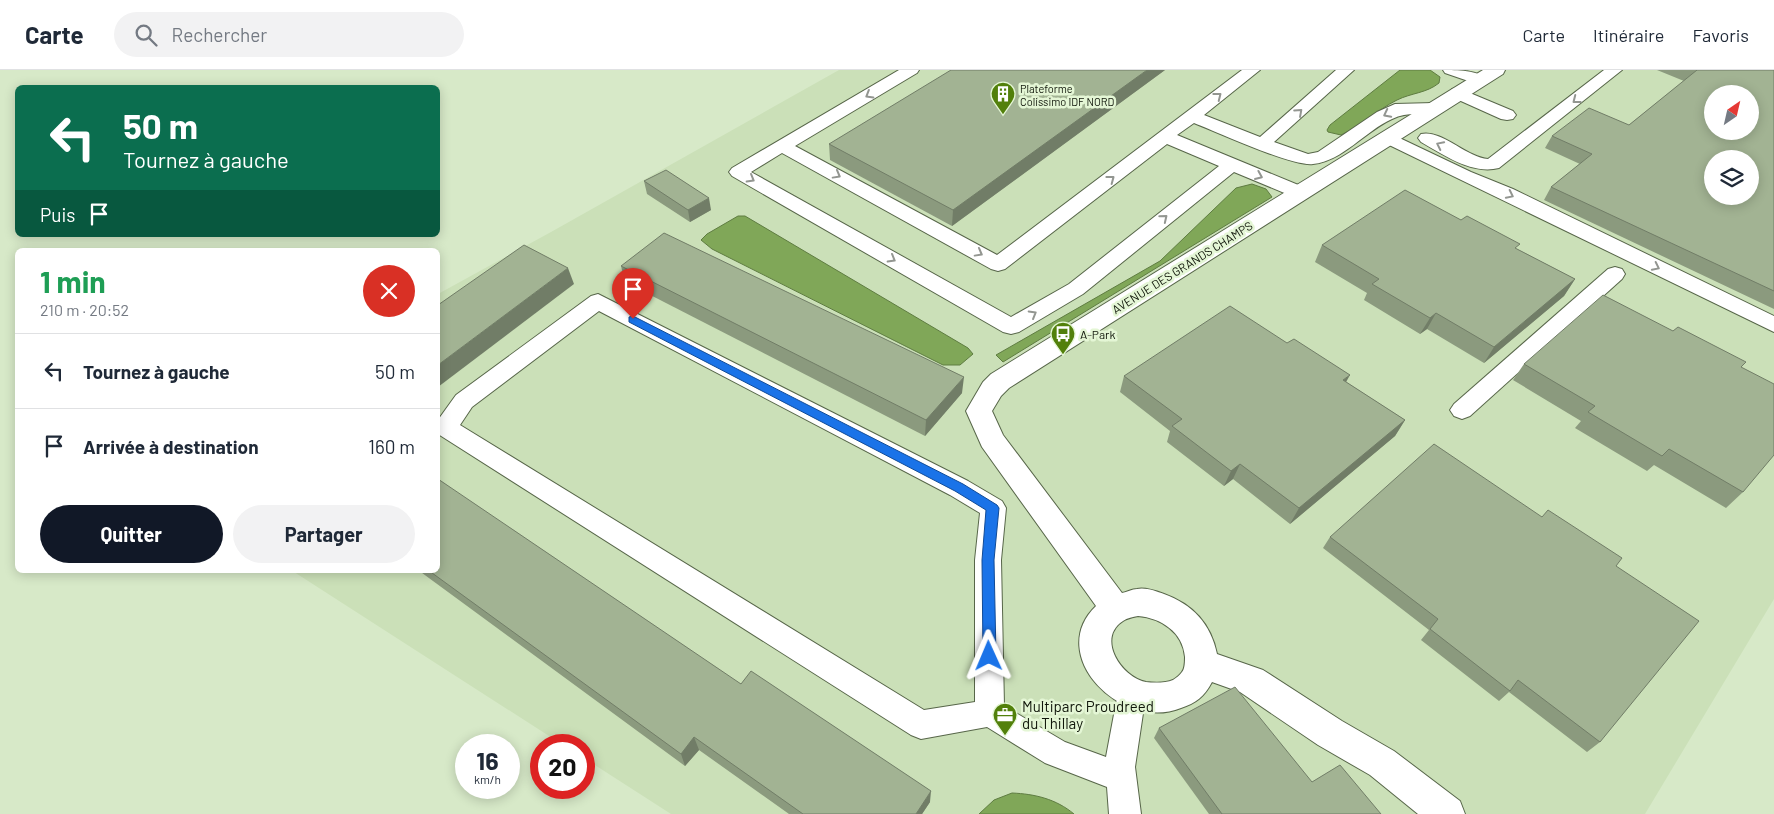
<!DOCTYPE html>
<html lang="fr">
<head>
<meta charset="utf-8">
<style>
  :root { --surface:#fff; --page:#f2f2f3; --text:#1f2937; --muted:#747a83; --line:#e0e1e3; --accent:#111827 }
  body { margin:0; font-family:Barlow,sans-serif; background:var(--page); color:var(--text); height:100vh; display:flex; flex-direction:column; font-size:19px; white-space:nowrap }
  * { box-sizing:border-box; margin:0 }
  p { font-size:16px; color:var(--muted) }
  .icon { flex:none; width:28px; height:28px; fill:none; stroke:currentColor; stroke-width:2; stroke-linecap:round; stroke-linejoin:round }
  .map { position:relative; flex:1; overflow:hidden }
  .sheet { position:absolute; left:15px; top:178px; width:425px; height:325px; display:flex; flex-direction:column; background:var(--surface); border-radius:8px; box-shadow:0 2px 12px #0003 }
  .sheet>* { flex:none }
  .guide { position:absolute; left:15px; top:15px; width:425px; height:152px; border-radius:8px; box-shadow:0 2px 12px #0003; background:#0b6e4f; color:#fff; overflow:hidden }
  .needle { width:32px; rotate:34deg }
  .controls { position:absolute; left:1704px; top:15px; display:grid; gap:10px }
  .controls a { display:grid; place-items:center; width:55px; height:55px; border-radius:50%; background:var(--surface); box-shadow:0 2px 12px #0003; font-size:25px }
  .speed { position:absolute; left:455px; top:664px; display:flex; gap:10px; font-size:25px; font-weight:700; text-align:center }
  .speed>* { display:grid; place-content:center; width:65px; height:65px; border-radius:50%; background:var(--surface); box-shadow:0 2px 12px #0003; line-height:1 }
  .speed small { font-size:12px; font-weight:400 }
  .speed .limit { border:8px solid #d22; background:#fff; color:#111 }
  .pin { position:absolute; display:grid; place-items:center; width:42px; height:42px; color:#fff; margin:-51px -21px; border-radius:50% 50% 50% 0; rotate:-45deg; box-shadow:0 0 5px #0007 }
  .pin .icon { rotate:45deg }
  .me { position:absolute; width:55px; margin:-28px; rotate:359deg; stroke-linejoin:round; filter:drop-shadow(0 0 4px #0008) }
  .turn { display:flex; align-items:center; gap:18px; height:105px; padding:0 25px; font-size:22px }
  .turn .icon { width:65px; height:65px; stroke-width:2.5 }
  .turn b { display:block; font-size:35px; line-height:42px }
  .then { display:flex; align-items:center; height:48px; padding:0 25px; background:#0003; gap:10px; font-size:19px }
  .round { display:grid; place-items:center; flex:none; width:52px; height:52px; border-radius:26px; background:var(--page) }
  .summary { display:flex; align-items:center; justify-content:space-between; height:85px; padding:0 25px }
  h1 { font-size:30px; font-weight:700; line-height:38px; color:#1e9e55 }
  .button { display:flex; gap:10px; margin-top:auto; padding:10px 25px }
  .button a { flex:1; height:58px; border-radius:30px; background:var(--accent); color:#fff; font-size:20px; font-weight:700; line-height:58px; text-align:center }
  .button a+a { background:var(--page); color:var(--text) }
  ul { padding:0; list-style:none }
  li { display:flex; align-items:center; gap:15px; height:75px; padding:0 25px; border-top:1px solid var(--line) }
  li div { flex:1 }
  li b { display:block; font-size:19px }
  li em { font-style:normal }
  header { display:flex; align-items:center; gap:30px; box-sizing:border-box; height:70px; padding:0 25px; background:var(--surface); border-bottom:1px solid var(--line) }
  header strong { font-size:24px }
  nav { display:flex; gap:28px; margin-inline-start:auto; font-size:18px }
  .search { width:350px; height:45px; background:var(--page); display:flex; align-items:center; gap:12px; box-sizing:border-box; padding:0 18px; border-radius:28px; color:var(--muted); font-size:19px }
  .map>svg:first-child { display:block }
</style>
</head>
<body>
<header>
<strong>Carte</strong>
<div class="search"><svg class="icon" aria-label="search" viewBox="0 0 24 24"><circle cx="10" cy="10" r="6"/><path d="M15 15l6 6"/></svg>Rechercher</div>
<nav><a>Carte</a><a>Itinéraire</a><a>Favoris</a></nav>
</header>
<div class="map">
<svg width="1774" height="744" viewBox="0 0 1774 744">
  <rect width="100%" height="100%" fill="#d7e9c8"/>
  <path fill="#cbe0b8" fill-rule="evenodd" d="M839,0H1467L1475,3L1480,0H1774V529L1645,744H671L584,688V675H563L291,500H438V224L551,162ZM1712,24H1750V61H1712ZM1712,89H1750V126H1712Z"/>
  <g fill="#80a758" stroke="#5e7c41">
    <path d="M1400,0H1430L1440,7L1439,13C1427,23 1411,23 1397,30C1377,40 1361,56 1341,65L1328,62L1327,60L1330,55Z"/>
    <path d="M1252,114L1266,119L1272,127L1003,292L996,285L1160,191L1236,118Z"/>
    <path d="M738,146H745L968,278L973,284L960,295H943L712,179L701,170L707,164Z"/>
    <path d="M1012,723C1035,724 1056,729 1074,744H979L994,730Z"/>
  </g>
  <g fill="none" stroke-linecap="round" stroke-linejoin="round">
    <defs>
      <g id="minor">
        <path d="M899,0H919L917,3L795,76L997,185L1242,0H1260L1204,45L1260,67L1336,0H1354L1274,72L1308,84L1318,82L1377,42L1395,34L1434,33L1440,34L1442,38L1440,42C1423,46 1408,41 1392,49C1365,61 1343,91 1313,94C1293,97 1217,62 1194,53L1177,65L1308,119L1310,123L1308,127L1301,129L1294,127L1234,102L1083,224L1019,262L1011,264L1003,262L732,106L729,102L732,98ZM1167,74L1219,96L1069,214L1011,247L751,102L782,83L991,199L998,201L1005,199Z"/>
        <path d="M1443,0C1456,0 1479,0 1488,10L1486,13L1480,15L1445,3Z"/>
        <path d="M1604,0H1622L1499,98C1472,105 1444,85 1421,72L1418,68L1421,64C1441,59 1466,87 1488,89Z"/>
        <path d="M1458,18L1513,41L1516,45L1513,49L1507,50L1501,49L1452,27L1450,23L1452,19Z"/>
        <path d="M1389,63L1471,102L1513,119L1774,246V262L1383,72L1380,68L1383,64Z"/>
        <path d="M1615,197L1622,199L1625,204L1622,209L1470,346L1462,349L1454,346L1450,340L1454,334L1608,199Z"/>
        <path d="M598,224L968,411L1002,431L1006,438L1001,490L1004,636L1065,672L1106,687L1118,623L1122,614L1132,610L1142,614L1146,623L1135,697L1141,744H1109L1107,717L1045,693L987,657L921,669L911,665L438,364V350L456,325L591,226ZM599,241L950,425L980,443L975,490V632L924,640L460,355L472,337Z"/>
      </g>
      <path id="major" d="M1483,0H1505L1503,4L1009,318L1001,326L992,341L1003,365L1122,523C1127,522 1132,519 1137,519C1145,517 1156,521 1164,524C1192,534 1211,554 1217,584L1263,600L1342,651L1394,681L1460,731L1465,744H1418L1370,705L1318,675L1240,622L1212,612C1204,627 1196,633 1181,638C1121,662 1045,585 1096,536L982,377L966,341L983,312L991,304ZM1138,546C1161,548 1183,562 1185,587C1185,591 1185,599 1182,602C1180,605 1176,608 1173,610C1166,613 1154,613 1146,612C1121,607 1096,568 1123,551C1127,548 1133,547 1138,546Z"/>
    </defs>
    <use href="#minor" stroke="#576649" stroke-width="2"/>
    <use href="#major" stroke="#576649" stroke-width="2"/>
    <use href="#minor" fill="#fff" fill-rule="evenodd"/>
    <use href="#major" fill="#fff" fill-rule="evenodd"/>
  </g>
  <g fill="#8b9a7e">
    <path d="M1165,0L952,156L830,90L829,74Z"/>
    <path d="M1657,0H1774V239L1544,130L1551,117L1580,94L1545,78L1552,66L1629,55L1684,11Z"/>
    <path d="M644,111L711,140L690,152L647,124Z"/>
    <path d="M1322,175L1517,179L1575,209L1564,226L1484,293L1427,259L1420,264L1364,230L1367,223L1315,192Z"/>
    <path d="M621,196L962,323L925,366L625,212Z"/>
    <path d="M1524,294L1741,297L1743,422L1726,438L1654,395L1647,401L1575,358L1581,351L1513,310Z"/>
    <path d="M1124,306L1346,312L1405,350L1395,366L1290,454L1233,409L1224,416L1167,372L1170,361L1120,322Z"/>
    <path d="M1330,467L1616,496L1600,672L1587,682L1509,622L1499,631L1421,570L1429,560L1323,478Z"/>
    <path d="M418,500H438L741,614L930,732L922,744H789L699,680L685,696Z"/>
    <path d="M1159,658L1312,712L1381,744H1209L1154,668Z"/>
  </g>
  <g fill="#717d67">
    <path d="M1147,0H1165L952,156L953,140Z"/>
    <path d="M709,128L711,140L690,152L688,140Z"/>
    <path d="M568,198L574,214L438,317V295Z"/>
    <path d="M1575,209L1564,226L1484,293L1494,277Z"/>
    <path d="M1436,243L1427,259L1420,264L1430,248Z"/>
    <path d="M1350,305L1341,321L1343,310Z"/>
    <path d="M964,307L962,323L925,366L926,350Z"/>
    <path d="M1405,350L1395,366L1290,454L1299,438Z"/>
    <path d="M1240,394L1233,409L1224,416L1231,401Z"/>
    <path d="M694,667L699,680L685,696L681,684Z"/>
    <path d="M931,721L930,732L922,744H916Z"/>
  </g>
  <g fill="#a2b393" stroke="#717d67" fill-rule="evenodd">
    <path d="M951,0H1147L953,140L829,74Z"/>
    <path d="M1696,0H1774V221L1551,117L1592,84L1552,66L1589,38L1629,55L1697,0ZM1712,24H1750V61H1712ZM1712,89H1750V126H1712Z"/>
    <path d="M666,100L709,128L688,140L644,111Z"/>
    <path d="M1405,120L1461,150L1467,146L1520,174L1515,178L1575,209L1494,277L1436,243L1430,248L1372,214L1379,209L1322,175Z"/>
    <path d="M664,163L964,307L926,350L621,196Z"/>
    <path d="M524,175L568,198L438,295V235Z"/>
    <path d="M1603,225L1673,261L1678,257L1746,292L1741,297L1774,314V385L1743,422L1669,379L1662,386L1588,342L1595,336L1524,294Z"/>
    <path d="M1230,236L1287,273L1294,269L1350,305L1343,310L1405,350L1299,438L1240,394L1231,401L1172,356L1182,349L1124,306Z"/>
    <path d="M1434,374L1542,447L1548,440L1622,488L1616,496L1699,551L1600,672L1518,610L1510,621L1430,559L1438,549L1330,467Z"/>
    <path d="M438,409L741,614L751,601L931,721L916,744H803L694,667L681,684L428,500H438Z"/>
    <path d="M1235,617L1312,712L1340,695L1381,744H1222L1159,658Z"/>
  </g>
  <defs><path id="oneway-chevron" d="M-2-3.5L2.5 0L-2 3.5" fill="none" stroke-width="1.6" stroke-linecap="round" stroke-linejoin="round" transform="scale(1.25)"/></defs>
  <g stroke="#939691">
    <use href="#oneway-chevron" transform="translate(869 25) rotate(149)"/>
    <use href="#oneway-chevron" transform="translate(1218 26) rotate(-38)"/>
    <use href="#oneway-chevron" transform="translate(1576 30) rotate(142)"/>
    <use href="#oneway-chevron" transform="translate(1299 42) rotate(-42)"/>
    <use href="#oneway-chevron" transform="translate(1387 44) rotate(153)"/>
    <use href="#oneway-chevron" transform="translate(1440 75) rotate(-154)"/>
    <use href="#oneway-chevron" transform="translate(837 105) rotate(29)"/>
    <use href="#oneway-chevron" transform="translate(1259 106) rotate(23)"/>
    <use href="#oneway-chevron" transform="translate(751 109) rotate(30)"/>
    <use href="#oneway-chevron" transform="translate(1111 109) rotate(-37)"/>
    <use href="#oneway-chevron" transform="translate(1510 125) rotate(26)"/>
    <use href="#oneway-chevron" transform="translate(1164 148) rotate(-39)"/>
    <use href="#oneway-chevron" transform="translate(979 183) rotate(29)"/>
    <use href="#oneway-chevron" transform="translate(892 189) rotate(30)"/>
    <use href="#oneway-chevron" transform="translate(1656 197) rotate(26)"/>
    <use href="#oneway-chevron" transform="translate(1033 244) rotate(-30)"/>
  </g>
  <path fill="#1a73e8" stroke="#114b97" d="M633,246L963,414L997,435L999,438L994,490L996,586L994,590L989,592L985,590L983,586L982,490L986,440L955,421L629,252V247Z"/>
  <defs>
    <symbol id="building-pin" viewBox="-11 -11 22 30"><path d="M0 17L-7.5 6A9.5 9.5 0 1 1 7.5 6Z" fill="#52800b" stroke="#e4f6d5"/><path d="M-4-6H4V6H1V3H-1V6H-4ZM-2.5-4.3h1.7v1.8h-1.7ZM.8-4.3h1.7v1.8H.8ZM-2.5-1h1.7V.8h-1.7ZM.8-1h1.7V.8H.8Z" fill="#fff"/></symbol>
    <symbol id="bus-pin" viewBox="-11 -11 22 30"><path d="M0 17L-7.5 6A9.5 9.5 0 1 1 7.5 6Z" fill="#52800b" stroke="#e4f6d5"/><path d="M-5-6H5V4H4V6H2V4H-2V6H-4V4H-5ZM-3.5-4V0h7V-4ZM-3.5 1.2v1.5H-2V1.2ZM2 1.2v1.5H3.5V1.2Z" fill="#fff"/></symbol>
    <symbol id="office-pin" viewBox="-11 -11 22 30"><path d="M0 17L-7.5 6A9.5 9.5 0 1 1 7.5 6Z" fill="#52800b" stroke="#e4f6d5"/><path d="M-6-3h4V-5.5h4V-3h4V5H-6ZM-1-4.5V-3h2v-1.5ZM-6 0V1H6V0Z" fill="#fff"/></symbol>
  </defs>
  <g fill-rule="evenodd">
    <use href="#building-pin" x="989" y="10" width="28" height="38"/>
    <use href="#bus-pin" x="1049" y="250" width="28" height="38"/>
    <use href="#office-pin" x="991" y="631" width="28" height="38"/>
  </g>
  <g text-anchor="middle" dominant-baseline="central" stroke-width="5" stroke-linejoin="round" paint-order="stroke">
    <g font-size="11" fill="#10160a" stroke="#e4f6d5" text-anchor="start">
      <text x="1020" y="18">Plateforme<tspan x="1020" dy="13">Colissimo IDF NORD</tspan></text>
    </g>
    <g font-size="12" fill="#10160a" stroke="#e4f6d5">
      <text transform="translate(1182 197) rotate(-32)">AVENUE DES GRANDS CHAMPS</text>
    </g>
    <g font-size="12" fill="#10160a" stroke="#e4f6d5" text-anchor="start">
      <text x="1080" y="264">A-Park</text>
    </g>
    <g font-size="15" fill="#10160a" stroke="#e4f6d5" text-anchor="start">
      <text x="1022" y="636">Multiparc Proudreed<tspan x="1022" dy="17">du Thillay</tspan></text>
    </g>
  </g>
</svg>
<div class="controls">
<a><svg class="needle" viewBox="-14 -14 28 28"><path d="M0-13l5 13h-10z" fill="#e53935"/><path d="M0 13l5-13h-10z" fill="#747a83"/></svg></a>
<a><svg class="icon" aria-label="layers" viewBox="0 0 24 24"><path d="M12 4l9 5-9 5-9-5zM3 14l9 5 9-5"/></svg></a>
</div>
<div class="speed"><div>16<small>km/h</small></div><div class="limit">20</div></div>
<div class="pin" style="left:633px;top:249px;background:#d93025"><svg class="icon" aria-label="arrive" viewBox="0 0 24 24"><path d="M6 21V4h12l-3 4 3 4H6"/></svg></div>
<svg class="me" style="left:989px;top:586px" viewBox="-20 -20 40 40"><path d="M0-17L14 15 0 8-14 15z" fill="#1a73e8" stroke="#fff" stroke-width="4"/></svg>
<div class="guide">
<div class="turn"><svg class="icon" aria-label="left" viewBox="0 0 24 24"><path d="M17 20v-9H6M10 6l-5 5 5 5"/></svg><div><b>50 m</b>Tournez à gauche</div></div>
<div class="then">Puis<svg class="icon" aria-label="arrive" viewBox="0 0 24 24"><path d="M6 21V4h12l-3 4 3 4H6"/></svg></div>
</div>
<section class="sheet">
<div class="summary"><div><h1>1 min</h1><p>210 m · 20:52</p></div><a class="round" style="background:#d93025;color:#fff"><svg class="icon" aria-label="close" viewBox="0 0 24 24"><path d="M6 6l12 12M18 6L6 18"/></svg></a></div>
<ul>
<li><svg class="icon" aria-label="left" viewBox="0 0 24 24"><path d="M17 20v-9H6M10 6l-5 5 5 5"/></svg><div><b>Tournez à gauche</b></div><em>50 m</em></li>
<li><svg class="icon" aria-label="arrive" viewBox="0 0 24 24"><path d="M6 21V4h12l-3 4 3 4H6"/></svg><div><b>Arrivée à destination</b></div><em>160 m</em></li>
</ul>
<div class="button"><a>Quitter</a><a>Partager</a></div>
</section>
</div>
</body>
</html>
